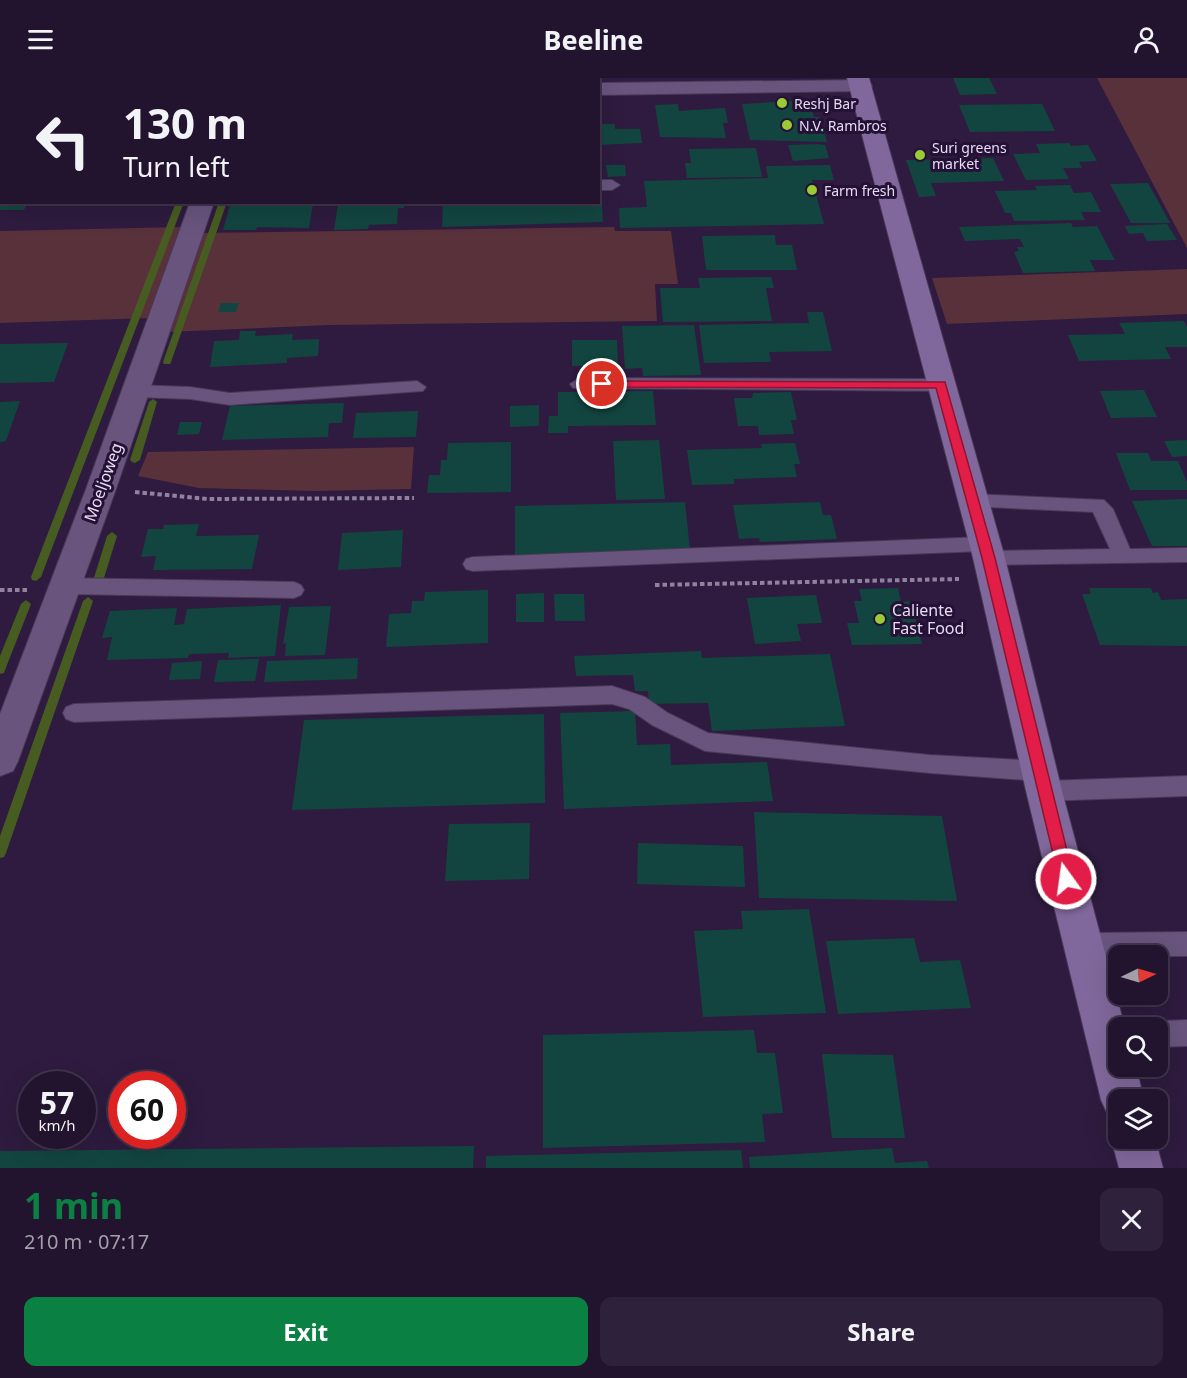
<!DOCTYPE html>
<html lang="en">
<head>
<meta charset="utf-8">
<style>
  :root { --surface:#22142f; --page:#2e213b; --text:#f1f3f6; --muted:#a29eaa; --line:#3f334b; --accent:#0b8043 }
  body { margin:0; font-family:"Noto Sans",sans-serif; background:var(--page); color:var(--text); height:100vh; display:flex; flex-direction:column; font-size:22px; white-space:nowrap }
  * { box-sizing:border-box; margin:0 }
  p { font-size:20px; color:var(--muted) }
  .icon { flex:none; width:33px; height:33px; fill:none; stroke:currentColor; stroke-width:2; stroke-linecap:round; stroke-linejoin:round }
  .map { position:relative; height:1090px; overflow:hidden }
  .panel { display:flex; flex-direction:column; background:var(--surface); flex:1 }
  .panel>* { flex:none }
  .banner { position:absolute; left:0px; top:0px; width:600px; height:126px; box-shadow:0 6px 24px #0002,0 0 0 2px var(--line); background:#22142f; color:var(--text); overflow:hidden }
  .needle { width:39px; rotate:85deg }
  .fabs { position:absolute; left:1108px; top:867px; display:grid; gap:12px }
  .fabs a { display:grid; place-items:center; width:60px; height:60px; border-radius:12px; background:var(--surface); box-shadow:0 6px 24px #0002,0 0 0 2px var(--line); font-size:30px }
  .speed { position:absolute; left:18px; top:993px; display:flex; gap:12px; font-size:30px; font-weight:700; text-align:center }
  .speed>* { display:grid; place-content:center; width:78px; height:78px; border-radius:50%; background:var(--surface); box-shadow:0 6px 24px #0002,0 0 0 2px var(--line); line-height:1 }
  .speed small { font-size:15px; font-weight:400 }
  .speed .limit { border:9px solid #d22; background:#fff; color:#111 }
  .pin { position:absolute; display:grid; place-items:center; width:51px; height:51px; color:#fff; margin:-26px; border:3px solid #fff; border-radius:50%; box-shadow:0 2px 6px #0007 }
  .me { position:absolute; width:66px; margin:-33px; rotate:346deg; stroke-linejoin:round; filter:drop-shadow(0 0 4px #0008) }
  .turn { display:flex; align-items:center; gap:21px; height:126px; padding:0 24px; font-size:27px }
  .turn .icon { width:78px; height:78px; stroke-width:2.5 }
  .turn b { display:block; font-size:42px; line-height:51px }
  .round { display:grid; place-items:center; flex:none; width:63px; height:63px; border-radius:12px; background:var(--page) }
  .headline { display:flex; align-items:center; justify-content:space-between; height:102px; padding:0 24px }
  h1 { font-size:36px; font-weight:700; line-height:45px; color:var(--accent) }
  .button { display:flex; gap:12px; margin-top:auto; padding:12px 24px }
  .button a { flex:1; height:69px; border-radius:12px; background:var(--accent); color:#fff; font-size:24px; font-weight:700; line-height:69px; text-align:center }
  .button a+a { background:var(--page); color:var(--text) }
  header { display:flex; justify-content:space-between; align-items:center; height:78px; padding:0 24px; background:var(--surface); font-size:27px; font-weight:700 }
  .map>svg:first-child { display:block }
</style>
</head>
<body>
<header><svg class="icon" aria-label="menu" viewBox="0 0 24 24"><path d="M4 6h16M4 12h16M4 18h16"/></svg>Beeline<svg class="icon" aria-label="person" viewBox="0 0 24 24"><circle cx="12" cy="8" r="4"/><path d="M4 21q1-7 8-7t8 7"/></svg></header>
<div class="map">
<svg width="1187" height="1090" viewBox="0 0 1187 1090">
  <rect width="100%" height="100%" fill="#2e1b3f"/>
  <g fill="#58313a">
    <path d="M1097,0H1187V170Z"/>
    <path d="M181,149L149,240L0,245V153Z"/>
    <path d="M614,149L615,153H671L678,206H655L657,243L330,247L166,254L199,155Z"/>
    <path d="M1187,191V236L947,246L932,200Z"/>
    <path d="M414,369L411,411L314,413L199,410L138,398L148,374Z"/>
  </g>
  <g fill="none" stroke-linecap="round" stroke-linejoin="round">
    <g fill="#475c21" fill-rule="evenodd">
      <path d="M176,124H184L41,499L36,503L32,502L31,499Z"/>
      <path d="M219,124H227L171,284L170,286H164L163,284Z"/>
      <path d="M153,321L157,324L140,382L135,385L132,384L130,382L149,324Z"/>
      <path d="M112,454L117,458L103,503L102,506H94L93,503L107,458Z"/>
      <path d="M88,519L93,523L6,775L4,779L0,780V758L83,523Z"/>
      <path d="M26,522L31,526L5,592L4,595L0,596V578L21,526Z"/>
    </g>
  </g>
  <g fill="#134540">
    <path d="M953,0H989L997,16L960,17Z"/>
    <path d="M808,22L814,39H820L827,64L750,62L742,26Z"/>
    <path d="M678,26L679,33L725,30L728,45H723L726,60L660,59L655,27Z"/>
    <path d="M1042,26L1055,53L970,54L959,27Z"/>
    <path d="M598,46H615V51H640L642,65L598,67Z"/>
    <path d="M999,65L1006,70L1004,76H991L981,71L987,66Z"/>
    <path d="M1069,65L1071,68L1088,67L1097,83L1079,84L1082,90H1063L1069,101L1026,102L1013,76L1040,75L1036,66Z"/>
    <path d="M818,66L825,67L829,80L793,83L788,67Z"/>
    <path d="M756,70L762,99L687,100L685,85H691L689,71Z"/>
    <path d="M993,80L1004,103L931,105L936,118L919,119L906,82Z"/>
    <path d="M606,87H625L626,98L608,99Z"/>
    <path d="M830,87L834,102H812L824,146L620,150L619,130L647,129L644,103L768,100L766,88Z"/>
    <path d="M1148,105L1170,145H1131L1110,106Z"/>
    <path d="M1070,107L1074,115L1091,114L1101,134H1081L1085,142L1014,143L1011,135H1005L995,113L1037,112L1035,108Z"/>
    <path d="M598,115H601L603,144L442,149L443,124H598Z"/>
    <path d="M0,124H28L24,132H0Z"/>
    <path d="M235,124L298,125H313L309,150L257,149L256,152H223L230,127Z"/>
    <path d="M405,124L404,130H398L397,146L369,147L368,151L334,152L338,126Z"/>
    <path d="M1071,145L1073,149L1097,148L1115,182H1090L1095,193L1023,195L1014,174L1019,173L1017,169H1024L1020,161L965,163L959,149Z"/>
    <path d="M1167,146L1177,162L1147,163L1143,155L1129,156L1125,148Z"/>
    <path d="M775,157L776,167H792L797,192H706L702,158Z"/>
    <path d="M771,199L774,210H766L772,243L663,244L660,210H700L698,200Z"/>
    <path d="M221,225H239L236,234H218Z"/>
    <path d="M807,234H823L832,273L769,274L771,284L704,285L699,247L809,245Z"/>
    <path d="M1184,243L1187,249V269H1165L1171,281L1079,283L1068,257L1125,256L1119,245Z"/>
    <path d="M694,247L701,297L643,298L642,290L625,291L622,248Z"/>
    <path d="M240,253H256L255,258L293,256L292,262L319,261L318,278L287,280V285L210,289L214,263L239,262Z"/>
    <path d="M572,262H617L618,288H572Z"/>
    <path d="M68,265L54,304L0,305V266Z"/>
    <path d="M1144,312L1157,339L1111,340L1100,313Z"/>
    <path d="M653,313L656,347L568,348V355H548L549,338H558V314Z"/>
    <path d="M791,314L797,342H791L794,356L759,357L758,348H738L734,320H752L753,315Z"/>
    <path d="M20,323L6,363L0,364V324Z"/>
    <path d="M344,325L342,345H329L328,359L222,362L230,328Z"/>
    <path d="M539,327V348L510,349V328Z"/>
    <path d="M418,333L416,359L353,360L356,335Z"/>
    <path d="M180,344H202L199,356L177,357Z"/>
    <path d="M659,362L665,421L616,422L613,363Z"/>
    <path d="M1187,362V378L1172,379L1164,363Z"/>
    <path d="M511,364V414L427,415L429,397H440L441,382H447L448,365Z"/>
    <path d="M795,365L800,386H794L797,399L734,401V406L692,407L687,372L762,370L761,366Z"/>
    <path d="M1116,375H1148L1151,383H1178L1187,404V412H1130Z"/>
    <path d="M1187,421V468H1152L1132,423Z"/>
    <path d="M685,424L690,473L515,478V428Z"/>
    <path d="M820,424L823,437H831L837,461L760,464L759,460L739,461L733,427Z"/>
    <path d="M199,446L196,458L259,457L252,491L153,492L156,478L141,479L148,451H163L164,447Z"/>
    <path d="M403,452L401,489L338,492L342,455Z"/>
    <path d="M898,510L901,524L911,523L922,566L852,567L847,545H859L854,523H862L859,511Z"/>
    <path d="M1089,510H1151L1153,515L1158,514L1161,522L1187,521V568L1100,567L1082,516H1091Z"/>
    <path d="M488,512V565L386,569L389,536L411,535L412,523H424L425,514Z"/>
    <path d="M544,515V544H516V516Z"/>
    <path d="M554,516H584L585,543H555Z"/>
    <path d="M816,517L822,545L797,546L801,563L755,566L747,520Z"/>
    <path d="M281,527L275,578L228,580L229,575L189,576L188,580L107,582L112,559L102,560L110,533L177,530L174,547L184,546L187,531Z"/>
    <path d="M331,528L325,577L285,578L286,565L283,566L289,529Z"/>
    <path d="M701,573L702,580L830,576L845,648L712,653L708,625L649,626L648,613H635L633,597L576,598L574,578Z"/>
    <path d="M358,580L357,601L264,604L267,583Z"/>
    <path d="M259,581L255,603L214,604L218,582Z"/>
    <path d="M202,583L200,601L169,602L172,585Z"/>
    <path d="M635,633L637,667L670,666L671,687L767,684L773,723L564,731L560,635Z"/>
    <path d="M544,636L545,725L292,732L304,642Z"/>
    <path d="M754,734L942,738L957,823L759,820Z"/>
    <path d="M530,745L529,801L445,803L449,746Z"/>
    <path d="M638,765L743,768L745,809L637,806Z"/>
    <path d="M809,831L826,935L703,939L694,853L743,851L741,833Z"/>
    <path d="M914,860L920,884L960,882L971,930L838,936L826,863Z"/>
    <path d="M754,952L757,975H775L783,1035L762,1036L765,1064L543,1070V957Z"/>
    <path d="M822,976L893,977L905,1060H832Z"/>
    <path d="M474,1068L473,1090H0V1073Z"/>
    <path d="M892,1070L895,1085L927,1083L929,1090H750L749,1079Z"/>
    <path d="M741,1072L743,1090H486V1078Z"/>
  </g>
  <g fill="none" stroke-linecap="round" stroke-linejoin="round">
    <defs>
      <g id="lane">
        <path d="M598,102H612L620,107L612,112H598Z"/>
        <path d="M579,300L941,301L950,307L941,313L573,310L570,306Z"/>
        <path d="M417,303L426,309L423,313L230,327L190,321L135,319L126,313L135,307L190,309L230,315Z"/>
        <path d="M972,416L1104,422L1113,431L1130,471L1187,470V484L989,487L982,485L979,480L982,475L989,473L1110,471L1093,434L965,428L962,423L965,418Z"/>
        <path d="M984,459L991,461L994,466L991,471L984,473L473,493L466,491L463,486L466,481L473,479Z"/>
        <path d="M65,500L294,504L301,507L304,512L301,517L294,520L65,516L58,513L55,508L58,503Z"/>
        <path d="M612,608L645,619L668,635L708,655L930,677L1039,683L1047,686L1051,693L1047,700L1039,703L930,695L705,673L652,647L629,631L612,626L74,644L66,641L63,635L66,629L74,626Z"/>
        <path d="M1187,698V718L1044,723L1036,720L1032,713L1036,706L1044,703Z"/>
        <path d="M1187,854V878L1083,879L1074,875L1070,867L1074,859L1083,855Z"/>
        <path d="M1187,942V968L1158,969V950H1148L1158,943Z"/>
      </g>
      <g id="street">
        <path d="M861,2L869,3L872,8L869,13L598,17V5Z"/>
        <rect x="0" y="10" width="2" height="14"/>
        <path d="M190,124H214L116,411L18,683L13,693L0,698V636L86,411Z"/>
      </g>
      <g id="primary">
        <path d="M847,0H869L1005,480L1062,713L1125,950H1119V988H1136L1144,1022H1119V1042L1108,1037L1101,1022L1026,713L973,480Z"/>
        <path d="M1117,1044L1119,1060H1155L1163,1090H1119L1111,1060Z"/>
      </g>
    </defs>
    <use href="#lane" stroke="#483856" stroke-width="2"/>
    <use href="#street" stroke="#483856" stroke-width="2"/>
    <use href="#primary" stroke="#483856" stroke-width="2"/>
    <g stroke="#9182a0" stroke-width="4" stroke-dasharray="4.5 3" stroke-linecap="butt">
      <path d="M135,414L208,421L414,420"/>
      <path d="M655,507L959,501"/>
      <path d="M0,512H30"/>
    </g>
    <use href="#lane" fill="#68547d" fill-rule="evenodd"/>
    <use href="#street" fill="#68547d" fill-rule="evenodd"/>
    <use href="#primary" fill="#81689c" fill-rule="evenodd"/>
  </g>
  <path fill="#e11d48" stroke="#92132f" stroke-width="1.5" d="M602,303L945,304L995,480L1074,801L1072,806H1061L1059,801L982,480L936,310L598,309V304Z"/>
  <g fill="#9acb34" stroke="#241135" stroke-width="2">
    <circle cx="782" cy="25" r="6"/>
    <circle cx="787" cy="47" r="6"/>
    <circle cx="920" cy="77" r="6"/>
    <circle cx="812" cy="112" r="6"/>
    <circle cx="880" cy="541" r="6"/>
  </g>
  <g text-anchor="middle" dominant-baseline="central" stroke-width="6" stroke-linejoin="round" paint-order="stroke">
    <g font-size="14" fill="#e6dbf3" stroke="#241135" text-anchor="start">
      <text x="794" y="25">Reshj Bar</text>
      <text x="799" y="47">N.V. Rambros</text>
      <text x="932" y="69">Suri greens<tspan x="932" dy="16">market</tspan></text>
      <text x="824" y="112">Farm fresh</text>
    </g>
    <g font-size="16" fill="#e6dbf3" stroke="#241135">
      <text transform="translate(103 404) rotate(-70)">Moeljoweg</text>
    </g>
    <g font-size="16" fill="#e6dbf3" stroke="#241135" text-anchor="start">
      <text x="892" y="532">Caliente<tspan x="892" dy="18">Fast Food</tspan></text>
    </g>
  </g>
</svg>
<div class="fabs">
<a><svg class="needle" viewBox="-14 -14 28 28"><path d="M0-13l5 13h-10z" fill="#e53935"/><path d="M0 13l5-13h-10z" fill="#a29eaa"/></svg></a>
<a><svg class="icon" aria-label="search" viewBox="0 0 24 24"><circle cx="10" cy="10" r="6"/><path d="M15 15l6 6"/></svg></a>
<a><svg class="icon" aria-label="layers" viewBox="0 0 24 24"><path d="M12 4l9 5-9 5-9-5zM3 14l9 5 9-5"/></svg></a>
</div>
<div class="speed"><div>57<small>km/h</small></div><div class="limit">60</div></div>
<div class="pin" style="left:602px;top:306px;background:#d93025"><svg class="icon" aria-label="arrive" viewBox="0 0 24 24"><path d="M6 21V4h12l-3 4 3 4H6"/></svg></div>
<svg class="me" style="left:1066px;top:801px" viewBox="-20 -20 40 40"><circle r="17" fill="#e11d48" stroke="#fff" stroke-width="3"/><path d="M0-11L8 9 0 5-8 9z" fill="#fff"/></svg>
<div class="banner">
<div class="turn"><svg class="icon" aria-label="left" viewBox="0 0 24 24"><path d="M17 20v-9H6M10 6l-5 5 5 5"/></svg><div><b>130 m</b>Turn left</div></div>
</div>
</div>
<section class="panel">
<div class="headline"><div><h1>1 min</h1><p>210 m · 07:17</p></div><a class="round"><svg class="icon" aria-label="close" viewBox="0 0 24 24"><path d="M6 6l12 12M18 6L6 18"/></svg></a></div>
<div class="button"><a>Exit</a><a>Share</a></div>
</section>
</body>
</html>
